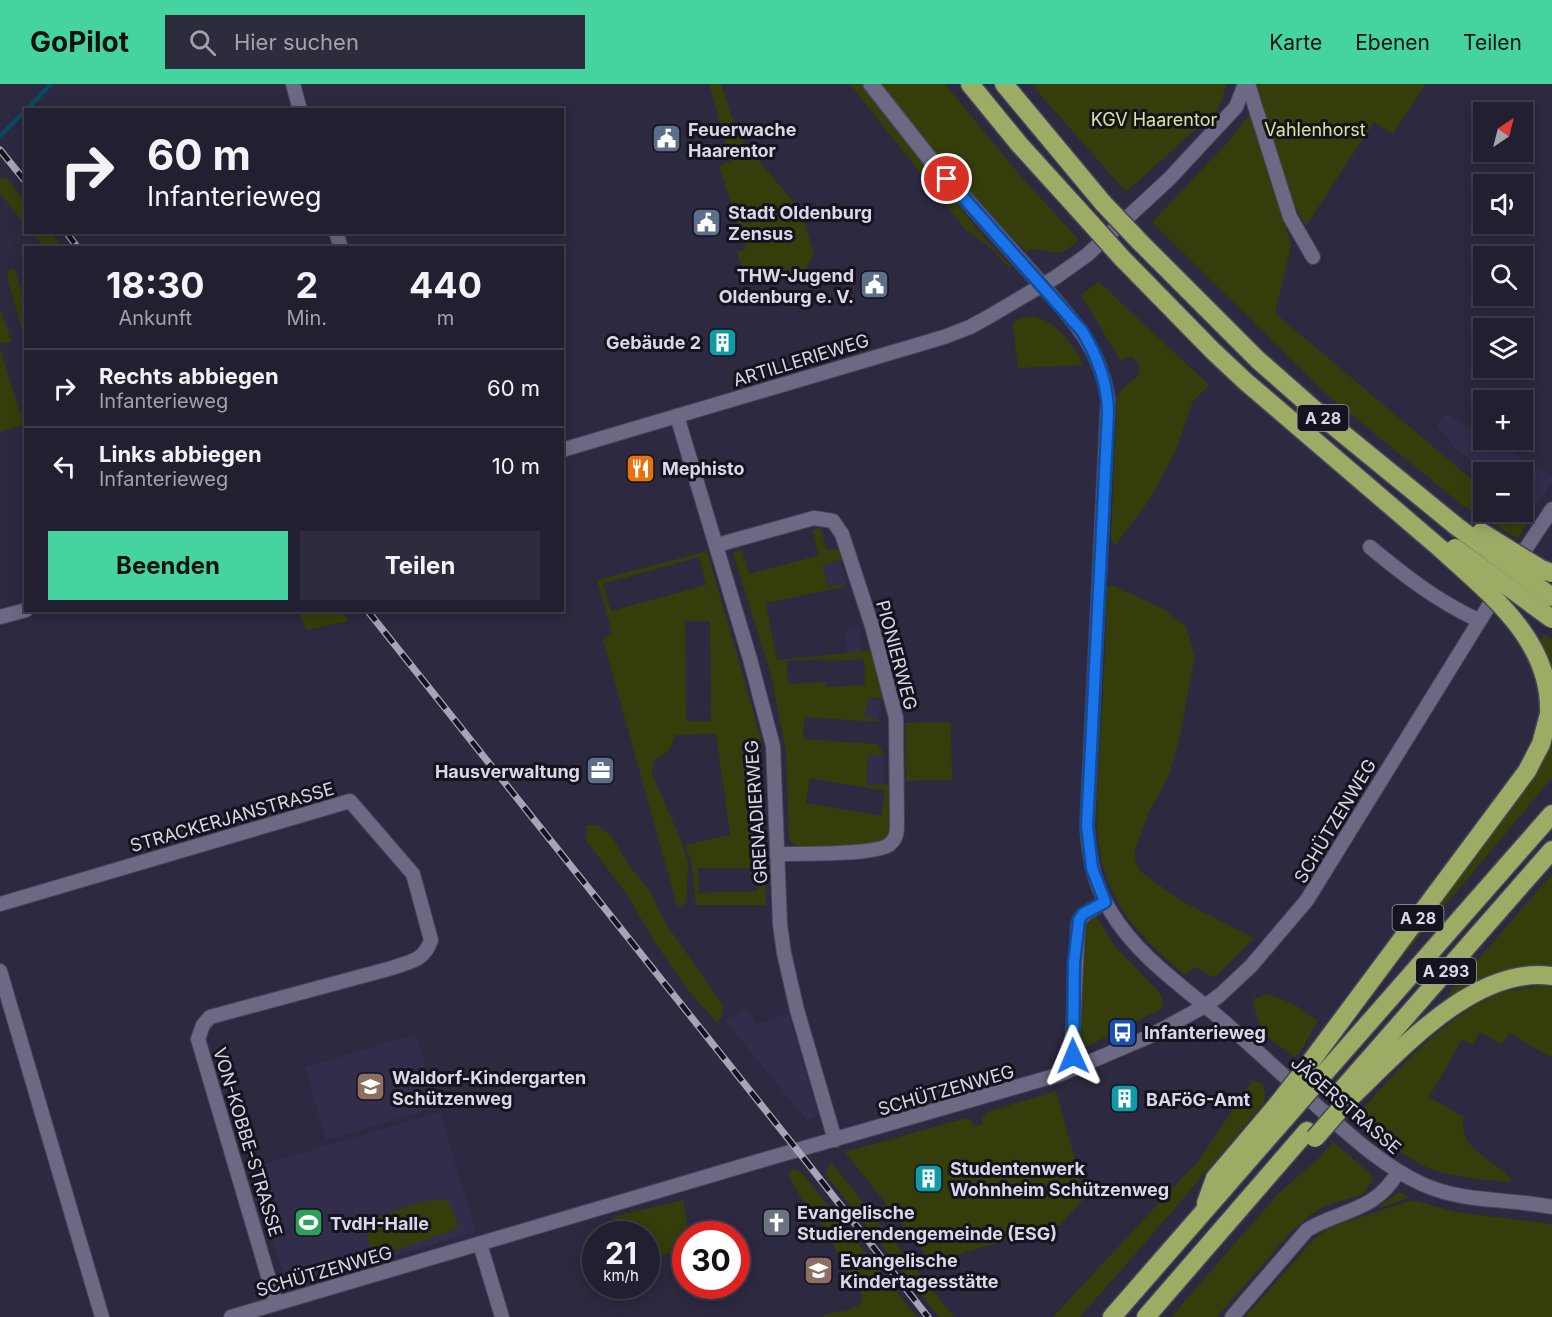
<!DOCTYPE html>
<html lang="de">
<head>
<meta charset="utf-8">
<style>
  :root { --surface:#211f30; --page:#2d2c3c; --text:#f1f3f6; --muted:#a2a2ab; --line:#3e3d4c; --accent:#45d49f }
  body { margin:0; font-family:Inter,sans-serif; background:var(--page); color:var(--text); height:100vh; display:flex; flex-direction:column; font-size:22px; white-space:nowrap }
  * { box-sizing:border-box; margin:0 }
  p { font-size:20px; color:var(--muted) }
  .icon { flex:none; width:33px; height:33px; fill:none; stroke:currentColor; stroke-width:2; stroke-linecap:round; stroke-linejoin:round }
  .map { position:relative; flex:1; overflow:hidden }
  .side { position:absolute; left:24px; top:162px; width:540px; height:366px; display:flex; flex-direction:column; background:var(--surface); border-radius:0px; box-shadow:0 3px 15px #0003,0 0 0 2px var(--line) }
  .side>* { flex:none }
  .banner { position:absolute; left:24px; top:24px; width:540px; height:126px; border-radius:0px; box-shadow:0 3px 15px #0003,0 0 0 2px var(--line); background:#211f30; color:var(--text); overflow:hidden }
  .needle { width:39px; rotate:35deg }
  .tools { position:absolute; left:1473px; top:18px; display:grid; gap:12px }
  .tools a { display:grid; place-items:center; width:60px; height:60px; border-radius:0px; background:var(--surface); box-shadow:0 3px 15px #0003,0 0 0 2px var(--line); font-size:30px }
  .speed { position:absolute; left:582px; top:1137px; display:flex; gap:12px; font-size:30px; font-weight:700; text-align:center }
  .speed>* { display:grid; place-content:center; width:78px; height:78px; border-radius:50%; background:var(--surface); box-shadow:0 3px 15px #0003,0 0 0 2px var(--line); line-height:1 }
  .speed small { font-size:15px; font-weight:400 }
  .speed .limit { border:9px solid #d22; background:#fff; color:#111 }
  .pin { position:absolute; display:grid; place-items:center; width:51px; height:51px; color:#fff; margin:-26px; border:3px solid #fff; border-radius:50%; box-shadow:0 2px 6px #0007 }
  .me { position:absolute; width:66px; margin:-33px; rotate:359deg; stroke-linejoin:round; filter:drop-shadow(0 0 4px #0008) }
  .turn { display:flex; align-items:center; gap:21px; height:126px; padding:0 24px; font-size:27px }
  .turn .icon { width:78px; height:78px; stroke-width:2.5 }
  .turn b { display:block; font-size:42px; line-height:51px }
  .eta { display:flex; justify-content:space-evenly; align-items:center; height:102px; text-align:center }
  .eta b { font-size:36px; font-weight:700; line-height:42px }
  .button { display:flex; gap:12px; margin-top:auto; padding:12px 24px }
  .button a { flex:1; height:69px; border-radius:0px; background:var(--accent); color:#111; font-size:24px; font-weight:700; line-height:69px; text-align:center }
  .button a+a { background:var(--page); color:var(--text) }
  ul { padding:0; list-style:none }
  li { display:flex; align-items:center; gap:18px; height:78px; padding:0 24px; border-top:2px solid var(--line) }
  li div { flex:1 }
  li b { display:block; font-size:22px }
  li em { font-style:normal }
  header { display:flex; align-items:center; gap:36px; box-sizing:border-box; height:84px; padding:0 30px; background:var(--accent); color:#111 }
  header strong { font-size:28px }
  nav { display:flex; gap:33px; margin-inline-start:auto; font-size:21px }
  .search { width:420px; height:54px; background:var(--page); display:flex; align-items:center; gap:15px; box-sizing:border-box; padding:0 21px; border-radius:0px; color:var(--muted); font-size:22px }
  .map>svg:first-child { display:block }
</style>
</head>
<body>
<header>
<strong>GoPilot</strong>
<div class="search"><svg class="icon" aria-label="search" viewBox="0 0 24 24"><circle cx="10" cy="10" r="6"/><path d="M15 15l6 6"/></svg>Hier suchen</div>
<nav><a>Karte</a><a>Ebenen</a><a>Teilen</a></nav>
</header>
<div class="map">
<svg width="1552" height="1233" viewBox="0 0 1552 1233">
  <rect width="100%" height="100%" fill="#2c2940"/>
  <g fill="#312d4b">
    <path d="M1445,329L1483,351L1484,356H1491L1552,392V398L1538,420L1523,411L1522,388H1488L1453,363L1449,354L1436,343Z"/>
    <path d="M841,476L846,499L828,503L822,481Z"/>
    <path d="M860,544L862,568L847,569L846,545Z"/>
    <path d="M868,614L881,616L878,635L865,633Z"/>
    <path d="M868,671H884V702L867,701Z"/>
    <path d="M747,926L756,940L788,930L819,1031L807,1036L724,936Z"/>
    <path d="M416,950L438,1023L326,1056L305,983Z"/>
    <path d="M440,1028L476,1148L288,1202L247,1085Z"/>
  </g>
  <g fill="#353d0b" fill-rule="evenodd">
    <path d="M709,0H721L738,51L801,127L813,166L812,173L806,186L798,193L792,194L788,185L762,192L748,191L741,182L737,168L746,165L719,82L731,77Z"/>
    <path d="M850,0H862L982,151L1012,183H1008L993,166L965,145Z"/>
    <path d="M881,0H945L1019,90L1079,156C1073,161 1066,168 1058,168C1045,169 1037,161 1026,168L937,71Z"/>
    <path d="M1031,0H1227L1219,23L1207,35L1126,108Z"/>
    <path d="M1256,0H1426L1393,50L1374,38L1306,142L1288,111L1255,5Z"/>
    <path d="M1252,27L1275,100L1291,162L1275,229L1463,388L1483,402L1484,428H1520L1530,434L1518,455L1463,422L1326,310L1152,138L1228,58Z"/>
    <path d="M6,93L25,117V141L0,109V96Z"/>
    <path d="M32,149H50L63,163H44Z"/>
    <path d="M15,184L25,219V258L7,192L9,186Z"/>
    <path d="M1099,198L1209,301L1193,317L1176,366L1155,406L1146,421L1115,461L1111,456V450L1117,313L1122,305L1139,291L1140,281L1131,272L1121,277L1081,211Z"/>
    <path d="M0,224L12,258L0,260Z"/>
    <path d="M1032,232C1054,235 1075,262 1083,281L1018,284L1013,239L1021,234Z"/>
    <path d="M0,265L24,341L0,348Z"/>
    <path d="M821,444L826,465L844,466L848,474L822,481L828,503L846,499L843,503L766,519L777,576L873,566L887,615L868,614L865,633L878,635L879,638L804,633L803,655L878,660L884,671H868L867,701L891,700C891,720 897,746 879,759L805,764L797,762L789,755L786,668L771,591L733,469L736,467L742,466L749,490L819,471L812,446ZM825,575L826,577L864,575L865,601L827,603V598L788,600L787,577ZM810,694L885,707L881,732L806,719Z"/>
    <path d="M707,467L761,654L766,821H696L691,775L684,761L730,751L716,650L675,651L670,665L654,677L652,690L678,749L688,777L687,810L685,821L677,822L603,556L612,549L597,496ZM699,473L706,501L611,527L603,500ZM685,537H710L711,637H686ZM698,784H757L758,807L699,809Z"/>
    <path d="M1112,501L1164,525L1186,543L1195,572L1180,652L1170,689L1149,728L1134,769L1136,778L1140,787L1180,816L1254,854L1215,893L1209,891L1197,884L1191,885L1186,891C1151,864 1119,832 1105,789C1091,747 1098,701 1100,658C1103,606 1106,554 1107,503Z"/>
    <path d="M299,527H341L349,537L306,546Z"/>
    <path d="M1544,550L1552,556V583L1540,558Z"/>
    <path d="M951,638L952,696L906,697L905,639Z"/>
    <path d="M1552,662V694L1367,915L1530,697Z"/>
    <path d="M586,741H598L612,753L631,784L648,804L664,837L723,921L721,935L716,938L688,906L656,860L628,812L587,758Z"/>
    <path d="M1552,790V883C1515,880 1481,892 1451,914L1448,910Z"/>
    <path d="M1095,830L1116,864L1157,906L1162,913L1163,922L1161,925L1086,963L1081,964L1079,961L1084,841L1088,834Z"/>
    <path d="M1542,902L1552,903V974L1509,949L1502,961L1480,948L1473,961L1462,955L1429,1013L1464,1033C1456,1068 1499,1075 1513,1098C1486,1096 1459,1094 1434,1086C1406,1076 1379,1052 1357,1032C1393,989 1451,925 1505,908C1517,905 1529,904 1542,902Z"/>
    <path d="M1268,910L1294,920L1318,937L1299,970L1294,973C1266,951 1259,952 1253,915Z"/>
    <path d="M1253,996L1263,1000L1265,1007L1264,1019L1159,1143L1080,1233H1053L1199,1076Z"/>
    <path d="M1056,1007L1082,1100L1093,1096L1095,1103L1060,1141L932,1178L845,1068L966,1034L972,1037L974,1043L983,1040L981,1035L987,1028Z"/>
    <path d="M1333,1058L1368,1087L1373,1095L1362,1111L1324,1122L1309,1132L1290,1149L1217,1233H1171L1278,1110L1320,1073Z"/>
    <path d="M831,1078L954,1233H939L825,1090Z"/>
    <path d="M795,1085L803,1090L917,1233H822L826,1230L846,1227L861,1220L862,1211L841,1177L826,1145L801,1114L789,1093L790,1087Z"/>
    <path d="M1400,1108L1409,1113L1381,1124L1379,1122Z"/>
    <path d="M448,1115L459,1144L373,1174L364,1138L419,1118Z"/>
    <path d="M683,1116L689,1150H686L685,1163L656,1174L647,1162L646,1150L618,1149L612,1133Z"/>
    <path d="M1413,1116L1456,1128L1552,1140V1233H1245L1314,1155L1330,1143Z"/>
  </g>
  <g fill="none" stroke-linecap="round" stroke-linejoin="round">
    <g stroke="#074963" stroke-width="4.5">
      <path d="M26,26L51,0"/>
      <path d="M0,52L26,26"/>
    </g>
    <defs>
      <g id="minor">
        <path d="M293,0L300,26"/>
        <path d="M1248,0L1290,133L1313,173"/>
        <path d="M336,148L341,164"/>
        <path d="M1042,201C1073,235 1102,268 1108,316L1087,742C1089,773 1094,801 1111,828C1138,873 1184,903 1222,936C1254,964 1285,993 1317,1022C1350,1051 1381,1081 1422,1100C1463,1119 1509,1114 1552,1123"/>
        <path d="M677,332L750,575L773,662L780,840L784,869L797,926L835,1056"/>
        <path d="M562,366L944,253L970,243L990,232L1056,193L1087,171L1169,95L1236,23L1245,0"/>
        <path d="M717,461L814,434L833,437L842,450L872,542L896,634L897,739C897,747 897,754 890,760C878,771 798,770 777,770"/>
        <path d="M1370,463C1405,492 1437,517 1478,536"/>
        <path d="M1517,478L1552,425"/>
        <path d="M0,533L26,526"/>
        <path d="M0,820L350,717L413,790L431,856C424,877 411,877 392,884L210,933L203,941L198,955L276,1219"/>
        <path d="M0,887L102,1233"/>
        <path d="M1078,984L1072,965L1078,841C1080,829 1095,825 1105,818"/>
        <path d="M480,1160L502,1233"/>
        <path d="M231,1233L766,1075L1061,990L1148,953L1205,922L1220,911L1251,882L1307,816L1498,507"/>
        <path d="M1232,1233L1307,1146C1342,1125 1375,1128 1398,1088"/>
      </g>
      <path id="tertiary" d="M871,0L930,75L1042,201"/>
      <g id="motorway">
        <path d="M970,0L1019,60L1087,135"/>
        <path d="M1004,0L1103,119"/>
        <path d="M1140,158L1258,276L1325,335L1456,442"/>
        <path d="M1122,174L1213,267L1245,297L1441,465"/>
        <path d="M1309,980L1527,687L1541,660L1549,630"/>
        <path d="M1322,992L1552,730"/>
        <path d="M1340,1008L1552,766"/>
        <path d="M1349,1015C1400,967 1474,881 1552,892"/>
        <path d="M1206,1119L1215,1094L1277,1021"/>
        <path d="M1112,1233L1288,1031"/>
        <path d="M1146,1233L1307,1047"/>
      </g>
    </defs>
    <use href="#minor" stroke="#474559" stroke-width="16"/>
    <use href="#tertiary" stroke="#474559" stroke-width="18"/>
    <use href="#motorway" stroke="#474559" stroke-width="21"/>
    <use href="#minor" stroke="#6c6984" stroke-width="14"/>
    <use href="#tertiary" stroke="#6c6984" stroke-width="15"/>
    <use href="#motorway" stroke="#9dac65" stroke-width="18"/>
    <defs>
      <g id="rail">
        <path d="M0,66L26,98"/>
        <path d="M66,148L78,164"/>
        <path d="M367,526L798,1067L928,1233"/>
      </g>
    </defs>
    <use href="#rail" stroke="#a6a4b6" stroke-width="7"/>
    <use href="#rail" stroke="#14131e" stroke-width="4.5" stroke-dasharray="14" stroke-linecap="butt"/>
    <defs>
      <g id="motorway-bridge">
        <path d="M1103,119L1140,158"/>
        <path d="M1087,135L1122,174"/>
        <path d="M1456,442L1552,513"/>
        <path d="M1481,448L1541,485L1552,489"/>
        <path d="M1455,464L1552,535"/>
        <path d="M1441,465C1490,510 1552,557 1549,630"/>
        <path d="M1277,1021L1309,980"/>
        <path d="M1288,1031L1322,992"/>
        <path d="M1315,1054L1349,1015"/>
      </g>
    </defs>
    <use href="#motorway-bridge" stroke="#474559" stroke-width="21" stroke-linecap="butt"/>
    <use href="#motorway-bridge" stroke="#9dac65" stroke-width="18"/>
  </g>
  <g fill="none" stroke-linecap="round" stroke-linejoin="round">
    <defs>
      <path id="route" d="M947,95L1082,247C1098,273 1108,299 1108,330L1087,742L1092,784L1105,818L1083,830L1079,836L1074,879L1073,972"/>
    </defs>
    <use href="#route" stroke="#114b97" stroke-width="15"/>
    <use href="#route" stroke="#1a73e8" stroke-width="10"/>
  </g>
  <defs>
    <symbol id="civic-square" viewBox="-11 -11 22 22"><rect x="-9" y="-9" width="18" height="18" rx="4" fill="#5c6f8a" stroke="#14131e"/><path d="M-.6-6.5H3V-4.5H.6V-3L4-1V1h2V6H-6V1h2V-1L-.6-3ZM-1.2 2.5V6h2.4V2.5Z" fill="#fff"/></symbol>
    <symbol id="building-square" viewBox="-11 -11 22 22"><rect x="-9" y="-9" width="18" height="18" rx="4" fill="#0f9aa8" stroke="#14131e"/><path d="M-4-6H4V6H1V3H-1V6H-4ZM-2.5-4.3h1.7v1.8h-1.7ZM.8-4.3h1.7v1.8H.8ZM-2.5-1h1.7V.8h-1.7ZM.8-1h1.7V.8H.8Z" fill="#fff"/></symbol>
    <symbol id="restaurant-square" viewBox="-11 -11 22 22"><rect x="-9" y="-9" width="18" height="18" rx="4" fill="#e8710a" stroke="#14131e"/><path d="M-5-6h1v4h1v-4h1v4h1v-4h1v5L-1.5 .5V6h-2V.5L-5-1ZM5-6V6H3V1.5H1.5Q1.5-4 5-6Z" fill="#fff"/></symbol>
    <symbol id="office-square" viewBox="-11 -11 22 22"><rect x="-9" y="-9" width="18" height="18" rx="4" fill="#5c6f8a" stroke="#14131e"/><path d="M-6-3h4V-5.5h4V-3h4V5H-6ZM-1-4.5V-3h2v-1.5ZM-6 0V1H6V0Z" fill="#fff"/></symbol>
    <symbol id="bus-square" viewBox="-11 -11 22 22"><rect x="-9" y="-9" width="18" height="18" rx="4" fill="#1a4fb4" stroke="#14131e"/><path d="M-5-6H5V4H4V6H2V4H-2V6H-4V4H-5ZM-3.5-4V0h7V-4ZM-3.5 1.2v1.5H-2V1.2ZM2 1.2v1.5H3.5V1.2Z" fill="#fff"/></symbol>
    <symbol id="school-square" viewBox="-11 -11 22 22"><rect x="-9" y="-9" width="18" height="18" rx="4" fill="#8d6e63" stroke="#14131e"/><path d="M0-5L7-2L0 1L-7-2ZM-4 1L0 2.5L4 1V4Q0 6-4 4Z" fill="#fff"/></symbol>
    <symbol id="church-square" viewBox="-11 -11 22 22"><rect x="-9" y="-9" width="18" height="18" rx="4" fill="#6b7280" stroke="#14131e"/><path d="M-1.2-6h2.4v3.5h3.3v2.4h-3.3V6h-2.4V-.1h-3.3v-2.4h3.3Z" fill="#fff"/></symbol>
    <symbol id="stadium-square" viewBox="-11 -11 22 22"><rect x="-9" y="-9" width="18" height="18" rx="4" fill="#2e9e5b" stroke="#14131e"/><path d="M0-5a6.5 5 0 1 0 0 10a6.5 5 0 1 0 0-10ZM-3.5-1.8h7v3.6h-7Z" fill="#fff"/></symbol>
  </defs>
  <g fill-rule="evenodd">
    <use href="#civic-square" x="650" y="38" width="33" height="33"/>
    <use href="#civic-square" x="690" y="122" width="33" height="33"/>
    <use href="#civic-square" x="858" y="184" width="33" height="33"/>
    <use href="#building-square" x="706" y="242" width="33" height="33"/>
    <use href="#restaurant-square" x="624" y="368" width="33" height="33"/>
    <use href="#office-square" x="584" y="670" width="33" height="33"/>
    <use href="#bus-square" x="1106" y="932" width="33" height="33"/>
    <use href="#school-square" x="354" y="986" width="33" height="33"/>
    <use href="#building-square" x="1108" y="998" width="33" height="33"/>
    <use href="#building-square" x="912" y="1078" width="33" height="33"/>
    <use href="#church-square" x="760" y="1122" width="33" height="33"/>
    <use href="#stadium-square" x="292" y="1122" width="33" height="33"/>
    <use href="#school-square" x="802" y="1170" width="33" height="33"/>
  </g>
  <g text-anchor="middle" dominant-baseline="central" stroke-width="6" stroke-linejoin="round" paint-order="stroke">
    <g fill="#14131e" stroke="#9f9dab" stroke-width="1.5">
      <rect x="1297.5" y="321" width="51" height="26" rx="4.5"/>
      <rect x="1392.5" y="821" width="51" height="26" rx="4.5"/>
      <rect x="1416" y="874" width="60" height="26" rx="4.5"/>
    </g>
    <g font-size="16" font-weight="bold" fill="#dad8e8">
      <text x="1323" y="334">A 28</text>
      <text x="1418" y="834">A 28</text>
      <text x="1446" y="887">A 293</text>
    </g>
    <g font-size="18" fill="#d8e898" stroke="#14131e">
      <text x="1154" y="35">KGV Haarentor</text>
      <text x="1315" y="45">Vahlenhorst</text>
    </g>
    <g font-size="18" font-weight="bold" fill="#dad8e8" stroke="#14131e" text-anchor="start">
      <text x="688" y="45">Feuerwache<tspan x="688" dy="21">Haarentor</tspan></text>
      <text x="728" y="128">Stadt Oldenburg<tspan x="728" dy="21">Zensus</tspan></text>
      <text x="854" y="191" text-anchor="end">THW-Jugend<tspan x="854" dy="21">Oldenburg e. V.</tspan></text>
      <text x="701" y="258" text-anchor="end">Gebäude 2</text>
      <text x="662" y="384">Mephisto</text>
      <text x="580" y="687" text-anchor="end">Hausverwaltung</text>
      <text x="1144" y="948">Infanterieweg</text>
      <text x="392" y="993">Waldorf-Kindergarten<tspan x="392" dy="21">Schützenweg</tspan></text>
      <text x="1146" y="1015">BAFöG-Amt</text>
      <text x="950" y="1084">Studentenwerk<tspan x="950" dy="21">Wohnheim Schützenweg</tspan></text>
      <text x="797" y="1128">Evangelische<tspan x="797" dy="21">Studierendengemeinde (ESG)</tspan></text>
      <text x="330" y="1139">TvdH-Halle</text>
      <text x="840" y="1176">Evangelische<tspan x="840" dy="21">Kindertagesstätte</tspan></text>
    </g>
    <g font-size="18" fill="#dad8e8" stroke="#14131e">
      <text transform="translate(801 276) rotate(-17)">ARTILLERIEWEG</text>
      <text transform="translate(897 571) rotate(75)">PIONIERWEG</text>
      <text transform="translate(756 728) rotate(-94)">GRENADIERWEG</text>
      <text transform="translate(232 733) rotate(-16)">STRACKERJANSTRASSE</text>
      <text transform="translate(1335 737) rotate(-59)">SCHÜTZENWEG</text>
      <text transform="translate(946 1006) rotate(-16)">SCHÜTZENWEG</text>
      <text transform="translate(1346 1021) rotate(41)">JÄGERSTRASSE</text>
      <text transform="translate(248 1058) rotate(73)">VON-KOBBE-STRASSE</text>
      <text transform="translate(324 1187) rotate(-16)">SCHÜTZENWEG</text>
    </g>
  </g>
</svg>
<div class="tools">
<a><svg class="needle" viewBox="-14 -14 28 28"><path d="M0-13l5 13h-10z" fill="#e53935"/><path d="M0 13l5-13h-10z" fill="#a2a2ab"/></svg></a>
<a><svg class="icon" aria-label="sound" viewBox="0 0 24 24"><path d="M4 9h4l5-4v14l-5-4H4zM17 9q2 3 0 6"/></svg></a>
<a><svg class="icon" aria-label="search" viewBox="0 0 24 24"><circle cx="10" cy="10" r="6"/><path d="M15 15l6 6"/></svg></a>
<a><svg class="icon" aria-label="layers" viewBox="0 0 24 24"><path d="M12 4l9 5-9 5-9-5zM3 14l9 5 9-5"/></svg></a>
<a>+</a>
<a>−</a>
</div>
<div class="speed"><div>21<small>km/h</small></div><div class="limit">30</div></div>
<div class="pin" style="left:947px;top:95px;background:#d93025"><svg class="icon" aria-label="arrive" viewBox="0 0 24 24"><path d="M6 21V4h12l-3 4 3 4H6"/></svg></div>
<svg class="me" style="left:1073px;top:972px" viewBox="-20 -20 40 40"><path d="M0-17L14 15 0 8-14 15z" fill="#1a73e8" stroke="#fff" stroke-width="4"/></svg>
<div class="banner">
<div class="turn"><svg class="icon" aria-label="right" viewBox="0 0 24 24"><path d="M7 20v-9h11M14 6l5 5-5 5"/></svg><div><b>60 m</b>Infanterieweg</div></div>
</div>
<section class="side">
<div class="eta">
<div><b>18:30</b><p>Ankunft</p></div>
<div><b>2</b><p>Min.</p></div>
<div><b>440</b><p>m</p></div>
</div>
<ul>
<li><svg class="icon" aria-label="right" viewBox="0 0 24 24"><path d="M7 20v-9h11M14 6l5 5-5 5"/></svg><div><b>Rechts abbiegen</b><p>Infanterieweg</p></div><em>60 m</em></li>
<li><svg class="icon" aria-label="left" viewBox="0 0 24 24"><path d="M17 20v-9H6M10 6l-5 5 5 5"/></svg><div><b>Links abbiegen</b><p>Infanterieweg</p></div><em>10 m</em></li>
</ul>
<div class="button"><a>Beenden</a><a>Teilen</a></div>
</section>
</div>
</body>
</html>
